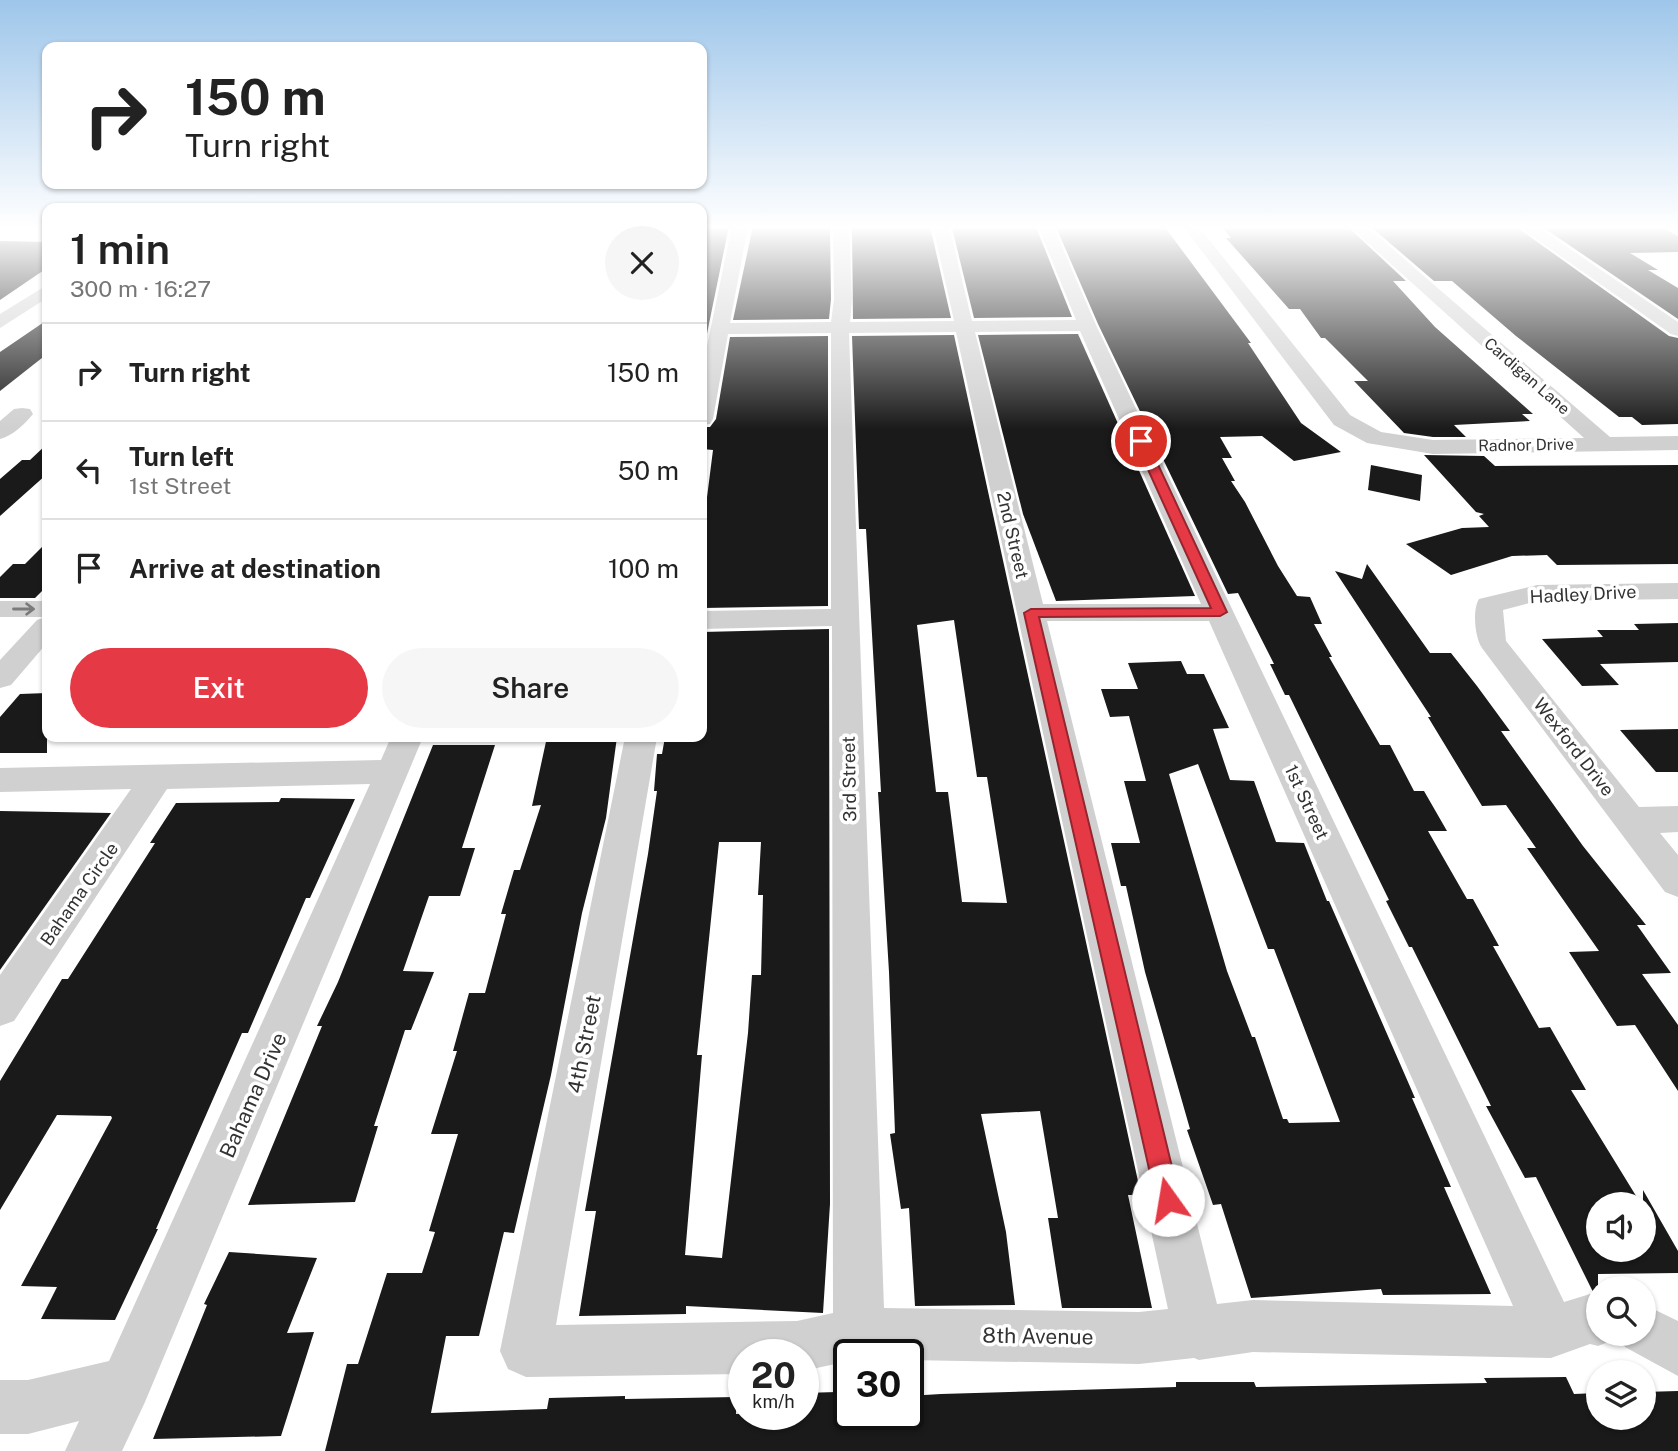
<!DOCTYPE html>
<html lang="en">
<head>
<meta charset="utf-8">
<style>
  :root { --surface:#fff; --page:#f6f6f6; --text:#222; --muted:#767676; --line:#e0e0e0; --accent:#e63946 }
  body { margin:0; font-family:"Public Sans",sans-serif; background:var(--page); color:var(--text); height:100vh; display:flex; flex-direction:column; font-size:26px; white-space:nowrap }
  * { box-sizing:border-box; margin:0 }
  p { font-size:23px; color:var(--muted) }
  .icon { flex:none; width:38px; height:38px; fill:none; stroke:currentColor; stroke-width:2; stroke-linecap:round; stroke-linejoin:round }
  .map { position:relative; flex:1; overflow:hidden }
  .side { position:absolute; left:42px; top:203px; width:665px; height:539px; display:flex; flex-direction:column; background:var(--surface); border-radius:14px; box-shadow:0 2px 5px #0004 }
  .side>* { flex:none }
  .hud { position:absolute; left:42px; top:42px; width:665px; height:147px; border-radius:14px; box-shadow:0 2px 5px #0004; background:#fff; color:var(--text); overflow:hidden }
  .fabs { position:absolute; left:1586px; top:1192px; display:grid; gap:14px }
  .fabs a { display:grid; place-items:center; width:70px; height:70px; border-radius:50%; background:var(--surface); box-shadow:0 2px 5px #0004; font-size:35px }
  .speed { position:absolute; left:728px; top:1339px; display:flex; gap:14px; font-size:35px; font-weight:700; text-align:center }
  .speed>* { display:grid; place-content:center; width:91px; height:91px; border-radius:50%; background:var(--surface); box-shadow:0 2px 5px #0004; line-height:1 }
  .speed small { font-size:18px; font-weight:400 }
  .speed .limit { border:4px solid #111; border-radius:10px; background:#fff; color:#111 }
  .pin { position:absolute; display:grid; place-items:center; width:60px; height:60px; color:#fff; margin:-30px; border:4px solid #fff; border-radius:50%; box-shadow:0 2px 7px #0007 }
  .me { position:absolute; width:77px; margin:-38px; rotate:347deg; stroke-linejoin:round; filter:drop-shadow(0 0 5px #0008) }
  .turn { display:flex; align-items:center; gap:24px; height:147px; padding:0 28px; font-size:32px }
  .turn .icon { width:91px; height:91px; stroke-width:2.5 }
  .turn b { display:block; font-size:49px; line-height:60px }
  .round { display:grid; place-items:center; flex:none; width:74px; height:74px; border-radius:37px; background:var(--page) }
  .overview { display:flex; align-items:center; justify-content:space-between; height:119px; padding:0 28px }
  h1 { font-size:42px; font-weight:600; line-height:52px }
  .action { display:flex; gap:14px; margin-top:auto; padding:14px 28px }
  .action a { flex:1; height:80px; border-radius:42px; background:var(--accent); color:#fff; font-size:28px; font-weight:600; line-height:80px; text-align:center }
  .action a+a { background:var(--page); color:var(--text) }
  ul { padding:0; list-style:none }
  li { display:flex; align-items:center; gap:21px; height:98px; padding:0 28px; border-top:2px solid var(--line) }
  li div { flex:1 }
  li b { display:block; font-size:26px }
  li em { font-style:normal }
  .map>svg:first-child { display:block }
</style>
</head>
<body>
<div class="map">
<svg width="1678" height="1451" viewBox="0 0 1678 1451">
  <rect width="100%" height="100%" fill="#fff"/>
  <g fill="#1a1a1a" fill-rule="evenodd">
    <path d="M702,226H729L702,358Z"/>
    <path d="M753,226H830L831,299L829,319L733,320Z"/>
    <path d="M852,226H930L951,318L853,319Z"/>
    <path d="M1164,226L1251,343H1248L1301,423L1341,452L1294,461L1262,436L1220,437L1232,458H1222L1235,481H1231L1245,502L1278,566L1297,596L1310,597L1322,624H1314L1332,657H1329L1380,745H1390L1414,791H1424L1447,831H1428L1467,899H1473L1499,946H1493L1539,1028L1550,1027L1586,1090H1571L1641,1204H1598V1250H1643V1190L1678,1251V1273L1598,1274V1292H1593L1536,1177L1525,1178L1486,1106H1491L1412,947H1409L1386,901L1389,900L1289,695H1285L1270,664H1274L1238,593L1228,594L1098,324L1056,227Z"/>
    <path d="M1221,226H1347L1406,281H1393L1435,327L1533,414H1522L1530,421L1454,425L1466,437H1433L1404,433L1354,381H1368L1325,338H1321L1300,309H1289L1226,238H1231Z"/>
    <path d="M1370,226H1515L1669,336L1678,338V424L1642,425L1632,417H1619L1516,336L1452,281H1434Z"/>
    <path d="M1541,226H1660L1678,236V252L1630,253L1658,270H1648L1678,288V319Z"/>
    <path d="M1009,227H1036L1072,317L974,318L952,228Z"/>
    <path d="M0,241L47,242V268L0,300Z"/>
    <path d="M47,320V354L0,391V352Z"/>
    <path d="M1078,334L1195,596L1056,601L1023,514L978,335Z"/>
    <path d="M954,335L1141,1195H1128L1152,1308H1062L1048,1218H1058L1040,1111L981,1114L1006,1232L1015,1305L915,1306L909,1208L901,1209L890,1134L895,1133L889,972L878,792H881L866,529H859L852,336ZM954,620L977,777H987L1007,903L962,902L948,792H936L917,625Z"/>
    <path d="M828,336V606L702,608V521H704L713,450L702,449V427H710L716,419L730,337Z"/>
    <path d="M47,444V474L0,516V479L22,460H30Z"/>
    <path d="M1424,455L1484,456L1495,466L1678,465V564L1557,565L1547,555L1512,556L1451,575L1406,544L1462,528L1489,527L1479,516L1484,514L1476,512Z"/>
    <path d="M1371,465L1422,475L1420,501L1368,490Z"/>
    <path d="M47,542V586L35,598H0V577L13,564H25Z"/>
    <path d="M1367,564L1430,653H1451L1477,686L1510,731H1501L1583,846L1646,925H1637L1671,973L1642,974L1678,1025V1091L1635,1025L1617,1026L1569,952L1599,951L1527,848H1536L1506,805L1482,806L1428,717H1431L1335,571L1362,579Z"/>
    <path d="M1678,623V662L1600,664L1619,685L1582,686L1542,639L1603,637L1597,630H1639L1634,624Z"/>
    <path d="M829,629L830,1204L823,1313L686,1306V1314L579,1316L596,1211H585L648,854L657,791H654L657,754H662L665,737H702V632ZM719,842H761L758,895H763L761,975H752L748,1033L722,1258L685,1255L702,1055H697Z"/>
    <path d="M1181,661L1187,674H1204L1229,728L1213,729L1230,780L1254,781L1276,842L1304,843L1327,901H1329L1415,1098H1412L1451,1187H1444L1491,1294L1383,1295L1381,1289L1251,1298L1221,1204L1213,1205L1187,1130L1190,1129L1145,972L1126,886H1121L1111,843H1140L1124,781H1146L1129,716L1110,717L1101,689H1138L1128,663ZM1198,764L1268,949H1274L1340,1122L1289,1123L1287,1119H1283L1255,1037H1252L1227,971L1169,774Z"/>
    <path d="M47,693V753H0V717L20,694Z"/>
    <path d="M1678,729V772H1656L1620,730Z"/>
    <path d="M547,737H617L606,818L582,913L551,1075L514,1233L504,1232L479,1336H446L431,1413L547,1409L549,1398L625,1396V1399L736,1397V1414H803V1393L837,1392L838,1414H908V1396L941,1394L1176,1387V1382H1254L1256,1387L1487,1383L1484,1378L1566,1377L1574,1394L1598,1393V1418H1643V1392L1678,1391V1451H325L347,1364H358L387,1273H422L435,1232L429,1231L458,1134H431L457,1051H453L469,993H485L506,914H501L514,870H520L541,805L532,806Z"/>
    <path d="M433,745H495L462,848H475L460,896H429L403,971L434,972L411,1030H405L374,1126H378L355,1202L248,1205L322,1026H317L338,982Z"/>
    <path d="M281,798L355,799L310,898H306L248,1033H242L156,1229H158L115,1320L41,1319L57,1287L21,1286L112,1118L111,1116L57,1115L0,1210V1081L62,979H68L155,843H150L176,803L279,802Z"/>
    <path d="M0,811L111,813L0,970Z"/>
    <path d="M229,1252L317,1258L287,1333L314,1332L281,1436L153,1439L207,1305L204,1304Z"/>
  </g>
  <g fill="none" stroke-linecap="round" stroke-linejoin="round">
    <g fill="#d0d0d0" fill-rule="evenodd">
      <path d="M732,226H748L730,323L831,322L834,299L833,226H849L852,299L850,322L954,321L933,226H949L972,321L1076,320L1038,226H1053L1096,325L1564,1302L1590,1294L1598,1295V1334H1618L1616,1339L1598,1346L1590,1344L1551,1358L1253,1352L1199,1360L1194,1358L1139,1364L908,1360V1354H849V1361L803,1371V1354H744V1374L526,1377L508,1369L500,1351L625,737H657L556,1325L797,1321L833,1313L832,626L702,629V611L831,609V333L728,334L713,419L710,424L702,425V370ZM1080,331L1201,604H1043L975,332ZM956,332L1168,1309L1139,1312L884,1308L849,333ZM1047,621H1209L1513,1306L1253,1300L1217,1304Z"/>
      <path d="M1183,226H1198L1350,415L1381,432L1433,440L1584,438L1349,226H1366L1610,437L1678,436V450L1433,454L1367,443L1334,425Z"/>
      <path d="M1518,226H1536L1678,322V336L1671,334Z"/>
      <path d="M47,285V298L0,328V314Z"/>
      <path d="M22,408L30,409L33,414C25,424 12,436 0,439V421L14,409Z"/>
      <path d="M1678,583V599L1537,601L1503,610L1506,641L1639,807L1678,806V832L1660,833L1678,855V897L1665,892L1482,648C1475,638 1472,610 1479,599L1537,585Z"/>
      <path d="M0,601H47V643L11,685L0,688V660L37,620L46,617H0Z"/>
      <path d="M391,737H423L145,1402L122,1451H65L79,1421L28,1434H0V1380H28L109,1361L370,784L167,789L14,1021L0,1026V975L131,789L0,792V768L381,760Z"/>
      <path d="M1643,1304L1678,1321V1376L1625,1347L1619,1334H1643Z"/>
    </g>
  </g>
  <defs><path id="oneway-shaft" d="M-6 0H5M1.5-3L5.5 0L1.5 3" fill="none" stroke-width="1.6" stroke-linecap="round" stroke-linejoin="round" transform="scale(1.75)"/></defs>
  <use stroke="#7a7a7a" href="#oneway-shaft" transform="translate(24 609)"/>
  <linearGradient id="sky" x2="0" y2="1"><stop stop-color="#9ec6ea"/><stop offset="0.53" stop-color="#fff"/><stop offset="1" stop-color="#fff" stop-opacity="0"/></linearGradient>
  <rect width="1678" height="429" fill="url(#sky)"/>
  <path fill="#e63946" stroke="#96252e" stroke-width="2" d="M1137,438L1147,441L1227,612L1220,616L1039,617L1180,1200L1177,1209L1168,1212L1160,1209L1156,1200L1024,613L1031,609L1211,608L1135,441Z"/>
  <g text-anchor="middle" dominant-baseline="central" stroke-width="7" stroke-linejoin="round" paint-order="stroke">
    <g font-size="16" fill="#333" stroke="#fff">
      <text transform="translate(1527 376) rotate(41)">Cardigan Lane</text>
      <text transform="translate(1526 445) rotate(-1)">Radnor Drive</text>
    </g>
    <g font-size="18" fill="#333" stroke="#fff">
      <text transform="translate(1013 535) rotate(77)">2nd Street</text>
      <text transform="translate(1583 594) rotate(-3)">Hadley Drive</text>
      <text transform="translate(1574 747) rotate(52)">Wexford Drive</text>
      <text transform="translate(849 779) rotate(-91)">3rd Street</text>
      <text transform="translate(1307 802) rotate(65)">1st Street</text>
      <text transform="translate(79 894) rotate(-55)">Bahama Circle</text>
    </g>
    <g font-size="21" fill="#333" stroke="#fff">
      <text transform="translate(584 1044) rotate(-79)">4th Street</text>
      <text transform="translate(253 1095) rotate(-66)">Bahama Drive</text>
      <text transform="translate(1038 1336) rotate(1)">8th Avenue</text>
    </g>
  </g>
</svg>
<div class="fabs">
<a><svg class="icon" aria-label="sound" viewBox="0 0 24 24"><path d="M4 9h4l5-4v14l-5-4H4zM17 9q2 3 0 6"/></svg></a>
<a><svg class="icon" aria-label="search" viewBox="0 0 24 24"><circle cx="10" cy="10" r="6"/><path d="M15 15l6 6"/></svg></a>
<a><svg class="icon" aria-label="layers" viewBox="0 0 24 24"><path d="M12 4l9 5-9 5-9-5zM3 14l9 5 9-5"/></svg></a>
</div>
<div class="speed"><div>20<small>km/h</small></div><div class="limit">30</div></div>
<div class="pin" style="left:1141px;top:441px;background:#d93025"><svg class="icon" aria-label="arrive" viewBox="0 0 24 24"><path d="M6 21V4h12l-3 4 3 4H6"/></svg></div>
<svg class="me" style="left:1168px;top:1200px" viewBox="-20 -20 40 40"><circle r="19" fill="#fff"/><path d="M0-13L10 11 0 6-10 11z" fill="#e63946"/></svg>
<div class="hud">
<div class="turn"><svg class="icon" aria-label="right" viewBox="0 0 24 24"><path d="M7 20v-9h11M14 6l5 5-5 5"/></svg><div><b>150 m</b>Turn right</div></div>
</div>
<section class="side">
<div class="overview"><div><h1>1 min</h1><p>300 m · 16:27</p></div><a class="round"><svg class="icon" aria-label="close" viewBox="0 0 24 24"><path d="M6 6l12 12M18 6L6 18"/></svg></a></div>
<ul>
<li><svg class="icon" aria-label="right" viewBox="0 0 24 24"><path d="M7 20v-9h11M14 6l5 5-5 5"/></svg><div><b>Turn right</b></div><em>150 m</em></li>
<li><svg class="icon" aria-label="left" viewBox="0 0 24 24"><path d="M17 20v-9H6M10 6l-5 5 5 5"/></svg><div><b>Turn left</b><p>1st Street</p></div><em>50 m</em></li>
<li><svg class="icon" aria-label="arrive" viewBox="0 0 24 24"><path d="M6 21V4h12l-3 4 3 4H6"/></svg><div><b>Arrive at destination</b></div><em>100 m</em></li>
</ul>
<div class="action"><a>Exit</a><a>Share</a></div>
</section>
</div>
</body>
</html>
